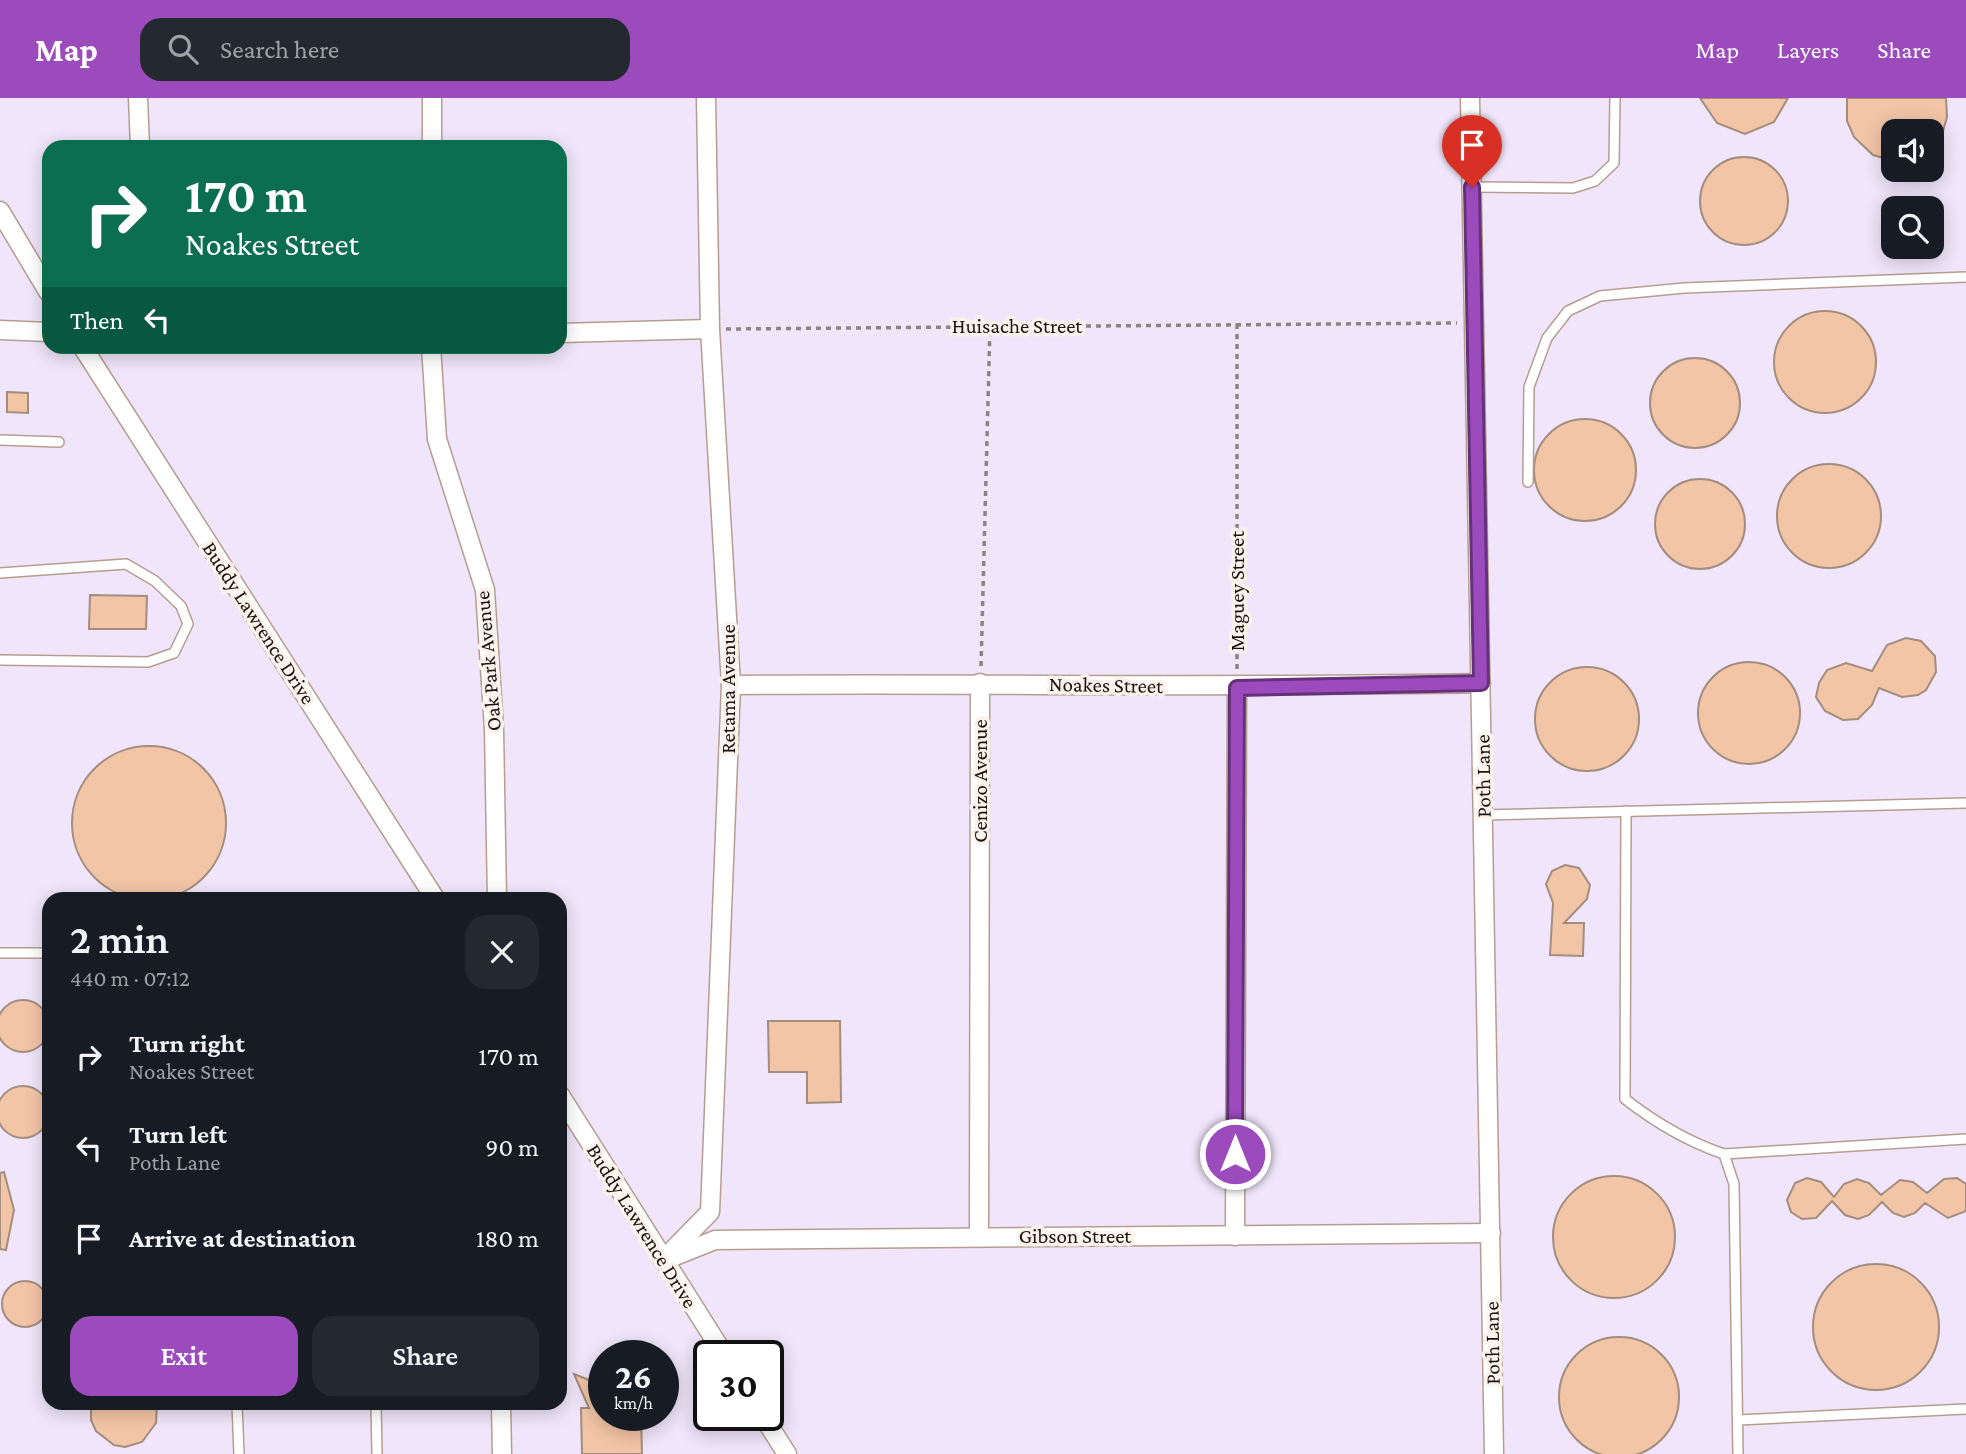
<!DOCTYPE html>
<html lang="en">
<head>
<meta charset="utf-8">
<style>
  :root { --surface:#171b24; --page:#242831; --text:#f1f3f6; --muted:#9ea1a6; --accent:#9b4bbb }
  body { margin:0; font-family:"Crimson Pro",serif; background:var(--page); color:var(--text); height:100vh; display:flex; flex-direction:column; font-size:26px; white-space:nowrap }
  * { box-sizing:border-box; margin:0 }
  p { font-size:23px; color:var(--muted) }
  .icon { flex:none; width:38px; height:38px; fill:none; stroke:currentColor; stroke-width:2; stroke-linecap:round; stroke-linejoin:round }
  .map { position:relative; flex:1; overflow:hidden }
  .panel { position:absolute; left:42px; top:794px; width:525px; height:518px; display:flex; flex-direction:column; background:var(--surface); border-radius:21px; box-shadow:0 4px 18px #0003 }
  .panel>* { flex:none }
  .banner { position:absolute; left:42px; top:42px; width:525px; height:214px; border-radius:21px; box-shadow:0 4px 18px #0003; background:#0b6e4f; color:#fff; overflow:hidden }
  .tools { position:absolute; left:1881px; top:21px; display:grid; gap:14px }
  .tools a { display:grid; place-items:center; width:63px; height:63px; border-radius:14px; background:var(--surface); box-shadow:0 4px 18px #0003; font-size:35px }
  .speed { position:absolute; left:588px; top:1242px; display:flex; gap:14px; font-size:35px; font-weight:700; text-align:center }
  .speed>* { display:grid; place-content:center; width:91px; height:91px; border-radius:50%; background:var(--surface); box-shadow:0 4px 18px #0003; line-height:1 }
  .speed small { font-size:18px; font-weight:400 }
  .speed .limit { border:4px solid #111; border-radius:10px; background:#fff; color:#111 }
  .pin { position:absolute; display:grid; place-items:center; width:60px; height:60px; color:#fff; margin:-72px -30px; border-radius:50% 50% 50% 0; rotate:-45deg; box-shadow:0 0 7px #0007 }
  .pin .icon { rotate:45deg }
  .me { position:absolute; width:77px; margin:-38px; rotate:0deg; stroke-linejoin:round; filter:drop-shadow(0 0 5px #0008) }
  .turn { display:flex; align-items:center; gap:24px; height:147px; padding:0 28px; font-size:32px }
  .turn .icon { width:91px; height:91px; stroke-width:2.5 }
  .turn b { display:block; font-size:49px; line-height:60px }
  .then { display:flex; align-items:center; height:66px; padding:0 28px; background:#0003; gap:14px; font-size:26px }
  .round { display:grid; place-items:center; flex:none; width:74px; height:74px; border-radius:21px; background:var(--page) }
  .head { display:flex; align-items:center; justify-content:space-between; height:119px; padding:0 28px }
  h1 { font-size:42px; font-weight:600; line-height:52px }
  .action { display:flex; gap:14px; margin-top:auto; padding:14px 28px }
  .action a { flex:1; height:80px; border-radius:21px; background:var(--accent); color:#fff; font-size:28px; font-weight:600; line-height:80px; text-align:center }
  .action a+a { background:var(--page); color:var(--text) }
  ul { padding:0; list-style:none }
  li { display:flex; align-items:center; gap:21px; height:91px; padding:0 28px }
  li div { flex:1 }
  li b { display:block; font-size:26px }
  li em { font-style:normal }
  header { display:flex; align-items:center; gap:42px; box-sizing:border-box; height:98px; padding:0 35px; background:var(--accent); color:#fff }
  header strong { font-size:33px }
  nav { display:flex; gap:38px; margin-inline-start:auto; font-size:24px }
  .search { width:490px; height:63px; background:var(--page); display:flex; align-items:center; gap:18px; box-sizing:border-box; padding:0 24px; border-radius:21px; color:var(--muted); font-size:26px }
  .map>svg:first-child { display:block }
</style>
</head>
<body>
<header>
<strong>Map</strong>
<div class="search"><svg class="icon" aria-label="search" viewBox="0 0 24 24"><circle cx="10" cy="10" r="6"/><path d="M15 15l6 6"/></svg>Search here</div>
<nav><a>Map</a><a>Layers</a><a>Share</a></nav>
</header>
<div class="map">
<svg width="1966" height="1356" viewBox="0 0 1966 1356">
  <rect width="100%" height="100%" fill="#fcf2ec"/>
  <path fill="#f0e5fa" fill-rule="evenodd" d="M0,0H1966V1356H0ZM1894,33H1932V72H1894ZM49,49H560V248H49ZM1894,110H1932V149H1894ZM49,802H560V1306H49ZM604,1258H663V1318H604ZM709,1258H768V1318H709Z"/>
  <g fill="#f3c5a7" stroke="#a38d7e" stroke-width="2">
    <path d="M1700,0H1788L1774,24L1745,36L1717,25Z"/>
    <path d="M1847,0H1946L1947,19L1943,33H1894V63L1873,57L1854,39L1847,23Z"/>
    <circle cx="1744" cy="103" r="44"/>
    <circle cx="1825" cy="264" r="51"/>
    <circle cx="1695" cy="305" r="45"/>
    <path d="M7,294L28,295V315L7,314Z"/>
    <circle cx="1585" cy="372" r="51"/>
    <circle cx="1829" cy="418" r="52"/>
    <circle cx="1700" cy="426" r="45"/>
    <path d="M90,497L147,498L146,531H89Z"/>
    <path d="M1906,540L1921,543L1935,558L1936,574L1926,592L1918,597L1902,599L1879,590L1872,607L1858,621L1843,622L1825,613L1816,599L1819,585L1827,572L1846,565L1872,573L1887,547Z"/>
    <circle cx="1749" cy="615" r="51"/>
    <circle cx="1587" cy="621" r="52"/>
    <circle cx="149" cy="725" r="77"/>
    <path d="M1565,767L1579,770L1590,787L1587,801L1564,825H1584L1583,858L1550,857L1553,805L1546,786L1552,773Z"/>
    <circle cx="23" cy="928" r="26"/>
    <path d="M768,923H840L841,1004L807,1005V974H769Z"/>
    <circle cx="23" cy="1014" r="26"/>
    <path d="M4,1074L14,1112L6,1152L0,1151V1075Z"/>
    <circle cx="1614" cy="1139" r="61"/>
    <path d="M1807,1080L1821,1084L1834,1099L1844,1086L1857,1081L1869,1085L1881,1097L1900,1082L1913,1084L1927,1095L1944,1081L1957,1080L1966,1086V1113L1948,1120L1925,1105L1915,1115L1904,1119L1893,1115L1882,1104L1869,1117L1858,1121L1845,1117L1832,1103L1816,1120L1802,1121L1791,1114L1787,1102L1795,1085Z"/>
    <circle cx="1876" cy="1229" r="63"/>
    <circle cx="25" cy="1206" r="23"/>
    <circle cx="1619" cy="1299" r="60"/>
    <path d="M574,1276L594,1284L604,1279V1318H641L642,1356H582L581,1310H589Z"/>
    <path d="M91,1306H157L156,1325L142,1344L125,1349L114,1347L96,1333L91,1322Z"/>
  </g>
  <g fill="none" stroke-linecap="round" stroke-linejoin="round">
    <defs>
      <g id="service">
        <path d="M1472,89L1573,90L1595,83L1614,65L1615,0"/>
        <path d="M0,342L59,344"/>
        <path d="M1528,384L1529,289L1547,240L1568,213L1600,198L1684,190L1966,179"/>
        <path d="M0,475L126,466L155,483L181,508L188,526L174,555L148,564L0,562"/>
        <path d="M1626,713L1625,1001C1656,1025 1688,1044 1724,1056L1734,1086L1738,1356"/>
        <path d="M1483,717L1966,705"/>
        <path d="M0,855H49"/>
        <path d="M1724,1056L1966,1041"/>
        <path d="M237,1306L239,1356"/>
        <path d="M376,1306L377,1356"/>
        <path d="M1738,1322L1966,1311"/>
      </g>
      <g id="minor">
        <path d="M138,0L140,49"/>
        <path d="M1470,0L1494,1356"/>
        <path d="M432,49V0"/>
        <path d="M0,113L49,195"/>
        <path d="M0,232L49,234"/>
        <path d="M560,235L710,231"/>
        <path d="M82,248L436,802"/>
        <path d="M431,248L437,341L485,492L494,631L497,802"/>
        <path d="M731,587C981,585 1231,590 1481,585"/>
        <path d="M560,997L725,1258"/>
        <path d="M979,1138L980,585"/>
        <path d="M1235,1138L1237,590"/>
        <path d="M670,1160L715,1142L1491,1135"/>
        <path d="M663,1162L710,1114L731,587L710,231L706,0"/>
        <path d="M501,1306L502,1356"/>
        <path d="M763,1318L787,1356"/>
      </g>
    </defs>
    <use href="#service" stroke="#b59e8f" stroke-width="12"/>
    <use href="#minor" stroke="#b59e8f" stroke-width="21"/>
    <g stroke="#8d847f" stroke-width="3.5" stroke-dasharray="5 5" stroke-linecap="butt">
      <path d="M1237,226V571"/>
      <path d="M726,231L1457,225"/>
      <path d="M981,568L990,228"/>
    </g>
    <use href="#service" stroke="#fff" stroke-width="9"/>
    <use href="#minor" stroke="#fff" stroke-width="18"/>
  </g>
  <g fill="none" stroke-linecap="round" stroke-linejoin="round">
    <defs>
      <path id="route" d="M1235,1056L1237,590L1481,585L1472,89"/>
    </defs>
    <use href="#route" stroke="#65317a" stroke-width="18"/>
    <use href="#route" stroke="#9b4bbb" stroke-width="12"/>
  </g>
  <g text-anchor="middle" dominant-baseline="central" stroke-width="7" stroke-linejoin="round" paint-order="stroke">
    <g font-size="21" fill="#1b130e" stroke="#fcf2ec">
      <text x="1017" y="228">Huisache Street</text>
      <text transform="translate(1237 493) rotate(-90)">Maguey Street</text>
      <text transform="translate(259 525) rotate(57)">Buddy Lawrence Drive</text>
      <text transform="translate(488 563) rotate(-95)">Oak Park Avenue</text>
      <text transform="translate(1106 587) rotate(1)">Noakes Street</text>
      <text transform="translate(728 591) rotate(-90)">Retama Avenue</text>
      <text transform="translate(1483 678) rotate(-91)">Poth Lane</text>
      <text transform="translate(980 683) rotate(-90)">Cenizo Avenue</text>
      <text transform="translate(642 1128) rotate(58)">Buddy Lawrence Drive</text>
      <text x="1075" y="1138">Gibson Street</text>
      <text transform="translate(1492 1245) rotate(-91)">Poth Lane</text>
    </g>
  </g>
</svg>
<div class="tools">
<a><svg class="icon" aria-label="sound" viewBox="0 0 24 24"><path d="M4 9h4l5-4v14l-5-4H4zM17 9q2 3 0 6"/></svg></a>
<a><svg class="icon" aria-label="search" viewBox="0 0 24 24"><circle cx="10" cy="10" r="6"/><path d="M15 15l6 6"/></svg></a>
</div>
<div class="speed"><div>26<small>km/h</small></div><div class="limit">30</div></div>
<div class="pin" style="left:1472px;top:89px;background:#d93025"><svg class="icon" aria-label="arrive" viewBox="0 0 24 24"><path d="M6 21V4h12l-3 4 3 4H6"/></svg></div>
<svg class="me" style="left:1235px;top:1056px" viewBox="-20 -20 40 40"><circle r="17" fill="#9b4bbb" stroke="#fff" stroke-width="3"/><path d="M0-11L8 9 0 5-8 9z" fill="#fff"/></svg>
<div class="banner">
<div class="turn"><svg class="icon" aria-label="right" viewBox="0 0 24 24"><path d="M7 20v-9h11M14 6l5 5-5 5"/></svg><div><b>170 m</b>Noakes Street</div></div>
<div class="then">Then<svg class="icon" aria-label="left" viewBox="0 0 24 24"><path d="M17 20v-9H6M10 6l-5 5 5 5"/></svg></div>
</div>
<section class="panel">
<div class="head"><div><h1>2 min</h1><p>440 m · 07:12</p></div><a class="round"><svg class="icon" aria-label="close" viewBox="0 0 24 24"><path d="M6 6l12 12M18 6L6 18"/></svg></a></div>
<ul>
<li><svg class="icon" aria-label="right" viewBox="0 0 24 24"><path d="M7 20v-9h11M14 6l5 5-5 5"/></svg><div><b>Turn right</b><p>Noakes Street</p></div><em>170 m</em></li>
<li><svg class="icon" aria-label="left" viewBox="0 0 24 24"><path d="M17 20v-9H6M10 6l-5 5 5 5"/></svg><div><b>Turn left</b><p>Poth Lane</p></div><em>90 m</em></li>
<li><svg class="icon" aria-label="arrive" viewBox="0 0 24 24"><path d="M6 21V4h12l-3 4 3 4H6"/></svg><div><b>Arrive at destination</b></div><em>180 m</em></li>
</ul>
<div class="action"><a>Exit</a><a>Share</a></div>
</section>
</div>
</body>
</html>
